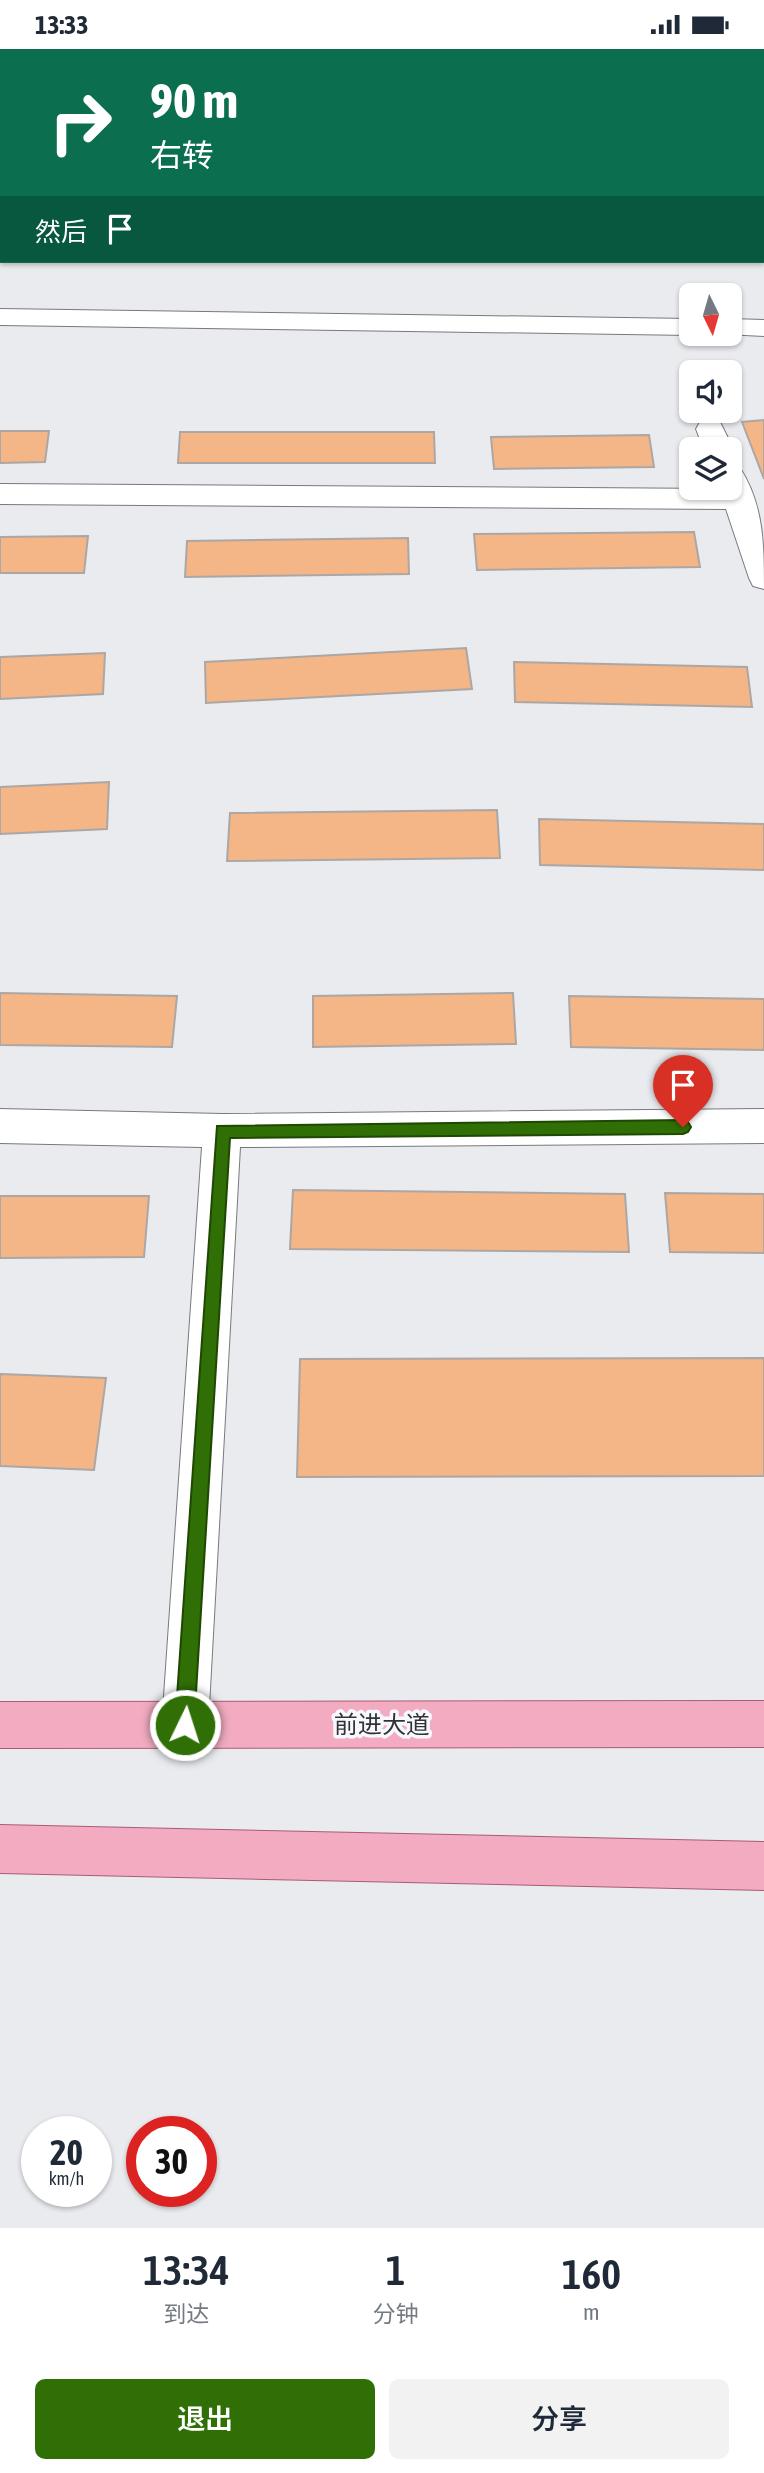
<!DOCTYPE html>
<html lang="zh">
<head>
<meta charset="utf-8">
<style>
  :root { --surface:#fff; --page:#f2f2f3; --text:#1f2937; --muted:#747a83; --accent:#2f6f05 }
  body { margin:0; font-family:"Asap Condensed","Noto Sans SC",sans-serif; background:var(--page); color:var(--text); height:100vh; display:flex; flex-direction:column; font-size:26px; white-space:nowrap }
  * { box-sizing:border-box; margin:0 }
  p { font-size:23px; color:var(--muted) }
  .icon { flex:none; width:38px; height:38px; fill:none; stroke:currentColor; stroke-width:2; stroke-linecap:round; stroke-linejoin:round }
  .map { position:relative; height:2179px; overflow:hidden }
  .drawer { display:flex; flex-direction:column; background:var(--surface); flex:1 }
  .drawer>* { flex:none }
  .top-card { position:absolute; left:0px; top:0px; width:765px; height:214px; box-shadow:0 2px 5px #0004; background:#0b6e4f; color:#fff; overflow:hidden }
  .needle { width:46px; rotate:175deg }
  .buttons { position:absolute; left:679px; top:234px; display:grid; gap:14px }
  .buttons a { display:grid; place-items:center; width:63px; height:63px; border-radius:10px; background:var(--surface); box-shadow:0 2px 5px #0004; font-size:35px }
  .speed { position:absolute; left:21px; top:2067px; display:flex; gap:14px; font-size:35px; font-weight:700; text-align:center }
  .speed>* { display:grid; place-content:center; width:91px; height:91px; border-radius:50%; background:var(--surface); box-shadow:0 2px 5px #0004; line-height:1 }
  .speed small { font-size:18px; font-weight:400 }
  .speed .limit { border:10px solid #d22; background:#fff; color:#111 }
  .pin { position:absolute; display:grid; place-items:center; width:60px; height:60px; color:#fff; margin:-72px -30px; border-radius:50% 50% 50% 0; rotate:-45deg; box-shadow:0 0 7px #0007 }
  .pin .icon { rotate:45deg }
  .me { position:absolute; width:77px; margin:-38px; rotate:4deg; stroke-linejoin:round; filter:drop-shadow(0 0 5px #0008) }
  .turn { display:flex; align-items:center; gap:24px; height:147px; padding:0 35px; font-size:32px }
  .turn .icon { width:91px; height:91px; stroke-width:2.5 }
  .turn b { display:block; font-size:49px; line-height:60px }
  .then { display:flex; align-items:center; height:66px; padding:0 35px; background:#0003; gap:14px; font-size:26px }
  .eta { display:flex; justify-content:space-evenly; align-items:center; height:119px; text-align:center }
  .eta b { font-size:42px; font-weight:600; line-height:49px }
  .button { display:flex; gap:14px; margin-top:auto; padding:14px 35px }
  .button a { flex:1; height:80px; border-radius:10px; background:var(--accent); color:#fff; font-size:28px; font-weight:600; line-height:80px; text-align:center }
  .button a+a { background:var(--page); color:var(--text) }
  .status { display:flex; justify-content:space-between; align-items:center; height:49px; padding:0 35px; background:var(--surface); direction:ltr }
  .status svg { height:19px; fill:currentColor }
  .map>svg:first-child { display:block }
</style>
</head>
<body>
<div class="status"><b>13:33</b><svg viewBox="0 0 49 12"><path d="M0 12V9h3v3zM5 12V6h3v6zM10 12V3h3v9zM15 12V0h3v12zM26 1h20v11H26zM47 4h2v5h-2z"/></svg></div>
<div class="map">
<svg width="764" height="2179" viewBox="0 0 764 2179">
  <rect width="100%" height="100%" fill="#e9ebef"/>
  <g fill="#f4b587" stroke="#aca7a5" stroke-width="2">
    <path d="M764,371V430L742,373Z"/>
    <path d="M0,382H49L45,413L0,414Z"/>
    <path d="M180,383H434L435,414H178Z"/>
    <path d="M649,386L654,418L494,420L491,388Z"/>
    <path d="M694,483L700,518L477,521L474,485Z"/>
    <path d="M88,487L84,524H0V488Z"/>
    <path d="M408,489L409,525L185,528L187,492Z"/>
    <path d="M466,599L472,640L206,654L205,613Z"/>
    <path d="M105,604L103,645L0,650V608Z"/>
    <path d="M514,613L747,618L752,658L515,653Z"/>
    <path d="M109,733L107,780L0,785V738Z"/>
    <path d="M497,761L500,809L227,812L230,764Z"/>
    <path d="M539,770L764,775V821L540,816Z"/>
    <path d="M0,944L177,947L172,998L0,996Z"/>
    <path d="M513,944L516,995L313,998V947Z"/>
    <path d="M569,947L764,950V1001L571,998Z"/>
    <path d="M293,1141L625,1145L629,1203L290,1200Z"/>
    <path d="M665,1144L764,1145V1204L670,1203Z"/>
    <path d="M0,1147H149L144,1208L0,1209Z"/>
    <path d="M764,1309V1427L297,1428L300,1310Z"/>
    <path d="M0,1325L106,1329L94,1421L0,1417Z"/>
  </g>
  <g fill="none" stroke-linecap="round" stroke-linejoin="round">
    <defs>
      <g id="minor">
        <path d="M0,260L691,270V285H696L691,286L0,276Z"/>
        <path d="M730,270L764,271V287L725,285H730Z"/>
        <path d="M710,371L720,373L734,401L730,407V401H704L696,380L700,373Z"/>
        <path d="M730,416L740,419C764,456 764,497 764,540L753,537L749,529L726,460L0,455V435L720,440L730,439Z"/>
        <path d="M0,1060L222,1065L764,1060V1094L240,1098L208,1676L201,1692L185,1699L169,1692L162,1676L202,1098L0,1094Z"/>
      </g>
      <g id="major">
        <path d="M764,1652V1698L0,1699V1653Z"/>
        <path d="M0,1776L764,1793V1841L0,1824Z"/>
      </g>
    </defs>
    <use href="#minor" stroke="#77797d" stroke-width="2"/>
    <use href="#major" stroke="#a95c75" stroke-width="2"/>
    <use href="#minor" fill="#fff" fill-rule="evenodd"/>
    <use href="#major" fill="#f2abc1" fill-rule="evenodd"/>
  </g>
  <path fill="#2f6f05" stroke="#1f4803" stroke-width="2" d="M683,1071L688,1073L691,1078L688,1083L683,1085L230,1089L194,1676L191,1683L185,1685L178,1683L175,1676L217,1077Z"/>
  <g text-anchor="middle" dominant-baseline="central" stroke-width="7" stroke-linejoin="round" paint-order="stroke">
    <g font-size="24" fill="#313234" stroke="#f6f8fd">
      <text x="382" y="1675">前进大道</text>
    </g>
  </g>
</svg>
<div class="buttons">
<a><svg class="needle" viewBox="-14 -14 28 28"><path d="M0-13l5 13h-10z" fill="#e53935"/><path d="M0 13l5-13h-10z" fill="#747a83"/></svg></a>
<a><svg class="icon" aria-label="sound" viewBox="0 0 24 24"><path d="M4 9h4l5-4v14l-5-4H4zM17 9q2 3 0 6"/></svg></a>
<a><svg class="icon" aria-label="layers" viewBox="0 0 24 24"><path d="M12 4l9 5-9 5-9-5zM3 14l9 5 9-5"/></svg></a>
</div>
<div class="speed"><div>20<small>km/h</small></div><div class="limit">30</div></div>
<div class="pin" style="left:683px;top:1078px;background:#d93025"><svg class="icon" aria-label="arrive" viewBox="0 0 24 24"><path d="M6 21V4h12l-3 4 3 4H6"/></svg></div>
<svg class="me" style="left:185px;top:1676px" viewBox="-20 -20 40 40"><circle r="17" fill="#2f6f05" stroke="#fff" stroke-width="3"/><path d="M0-11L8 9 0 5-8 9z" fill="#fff"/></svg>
<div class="top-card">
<div class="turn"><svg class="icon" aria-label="right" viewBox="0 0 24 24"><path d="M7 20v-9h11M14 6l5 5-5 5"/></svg><div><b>90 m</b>右转</div></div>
<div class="then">然后<svg class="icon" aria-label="arrive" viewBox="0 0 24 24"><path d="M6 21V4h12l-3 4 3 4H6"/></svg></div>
</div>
</div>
<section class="drawer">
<div class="eta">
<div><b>13:34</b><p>到达</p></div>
<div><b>1</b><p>分钟</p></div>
<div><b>160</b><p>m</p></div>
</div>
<div class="button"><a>退出</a><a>分享</a></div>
</section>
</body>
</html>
